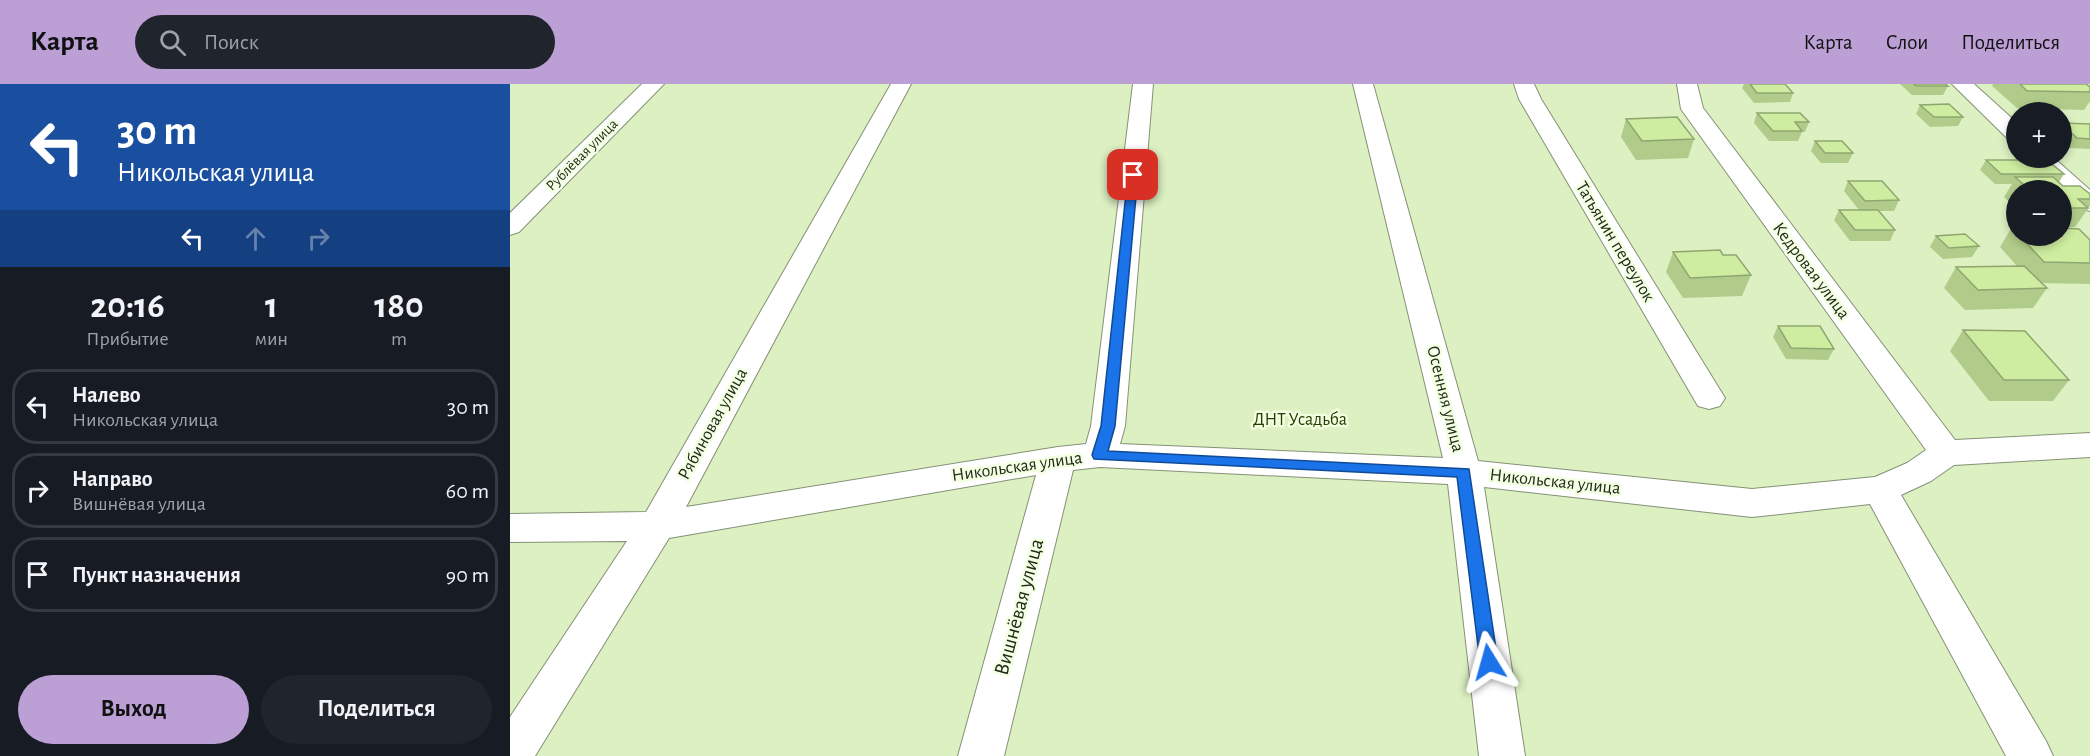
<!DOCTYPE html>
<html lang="ru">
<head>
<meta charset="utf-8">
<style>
  :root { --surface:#171b24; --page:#20242c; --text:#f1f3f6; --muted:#9ea1a6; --line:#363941; --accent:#bb9fd5 }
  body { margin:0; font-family:"Alegreya Sans",sans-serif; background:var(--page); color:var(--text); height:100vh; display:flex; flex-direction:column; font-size:22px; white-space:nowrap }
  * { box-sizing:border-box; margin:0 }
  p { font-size:20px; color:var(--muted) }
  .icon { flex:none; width:33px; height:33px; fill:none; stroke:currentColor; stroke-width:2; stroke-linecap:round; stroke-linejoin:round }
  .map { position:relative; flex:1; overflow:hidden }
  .sheet { display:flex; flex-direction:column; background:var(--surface); width:510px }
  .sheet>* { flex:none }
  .banner { background:#1a4fa0; color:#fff; overflow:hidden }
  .buttons { position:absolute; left:1496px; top:18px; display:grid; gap:12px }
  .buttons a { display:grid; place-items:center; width:66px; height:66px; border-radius:50%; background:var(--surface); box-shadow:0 3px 9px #0003; font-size:30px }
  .pin { position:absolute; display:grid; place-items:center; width:51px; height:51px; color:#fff; margin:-26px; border-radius:12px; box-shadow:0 3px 9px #0006 }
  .me { position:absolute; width:66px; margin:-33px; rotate:352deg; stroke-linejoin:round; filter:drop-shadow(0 0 4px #0008) }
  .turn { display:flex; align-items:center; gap:21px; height:126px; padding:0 18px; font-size:27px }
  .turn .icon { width:78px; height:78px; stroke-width:2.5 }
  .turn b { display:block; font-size:42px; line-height:51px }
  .lanes { display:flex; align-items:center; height:57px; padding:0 18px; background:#0003; justify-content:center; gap:30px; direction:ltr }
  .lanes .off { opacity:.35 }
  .eta { display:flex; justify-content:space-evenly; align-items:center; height:102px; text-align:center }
  .eta b { font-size:36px; font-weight:700; line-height:42px }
  .primary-button { display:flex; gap:12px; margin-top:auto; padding:12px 18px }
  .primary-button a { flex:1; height:69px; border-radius:36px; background:var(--accent); color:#111; font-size:24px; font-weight:700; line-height:69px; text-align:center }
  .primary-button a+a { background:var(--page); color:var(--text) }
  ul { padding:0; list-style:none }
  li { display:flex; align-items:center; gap:18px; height:75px; margin:0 12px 9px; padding:0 6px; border:3px solid var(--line); border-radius:24px }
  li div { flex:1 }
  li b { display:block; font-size:22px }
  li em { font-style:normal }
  header { display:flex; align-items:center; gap:36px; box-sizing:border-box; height:84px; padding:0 30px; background:var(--accent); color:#111 }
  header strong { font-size:28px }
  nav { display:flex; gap:33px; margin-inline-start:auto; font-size:21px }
  .search { width:420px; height:54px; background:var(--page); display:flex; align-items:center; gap:15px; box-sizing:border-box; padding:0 21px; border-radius:33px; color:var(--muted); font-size:22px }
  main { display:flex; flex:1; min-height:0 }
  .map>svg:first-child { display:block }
</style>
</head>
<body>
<header>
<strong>Карта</strong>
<div class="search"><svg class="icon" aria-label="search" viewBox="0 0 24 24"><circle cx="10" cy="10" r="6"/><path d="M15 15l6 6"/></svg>Поиск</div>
<nav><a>Карта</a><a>Слои</a><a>Поделиться</a></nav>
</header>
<main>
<section class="sheet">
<div class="banner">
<div class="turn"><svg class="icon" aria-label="left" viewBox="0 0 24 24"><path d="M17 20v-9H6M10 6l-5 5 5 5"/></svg><div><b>30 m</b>Никольская улица</div></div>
<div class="lanes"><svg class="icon" aria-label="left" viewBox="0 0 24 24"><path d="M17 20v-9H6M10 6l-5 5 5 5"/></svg><svg class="icon off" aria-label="ahead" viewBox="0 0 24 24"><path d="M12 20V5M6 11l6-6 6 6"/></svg><svg class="icon off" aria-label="right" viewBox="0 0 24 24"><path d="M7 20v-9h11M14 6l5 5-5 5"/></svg></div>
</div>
<div class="eta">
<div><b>20:16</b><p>Прибытие</p></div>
<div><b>1</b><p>мин</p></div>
<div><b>180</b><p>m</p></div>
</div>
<ul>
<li><svg class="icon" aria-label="left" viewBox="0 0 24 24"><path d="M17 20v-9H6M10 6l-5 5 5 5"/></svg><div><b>Налево</b><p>Никольская улица</p></div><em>30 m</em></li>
<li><svg class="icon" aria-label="right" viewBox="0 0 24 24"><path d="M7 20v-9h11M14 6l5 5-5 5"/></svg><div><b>Направо</b><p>Вишнёвая улица</p></div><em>60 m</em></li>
<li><svg class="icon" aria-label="arrive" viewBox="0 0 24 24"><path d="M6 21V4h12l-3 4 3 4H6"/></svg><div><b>Пункт назначения</b></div><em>90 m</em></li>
</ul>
<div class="primary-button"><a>Выход</a><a>Поделиться</a></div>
</section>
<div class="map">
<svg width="1580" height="672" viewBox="0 0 1580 672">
  <rect width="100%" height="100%" fill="#f2ffe1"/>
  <path fill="#dcf0c2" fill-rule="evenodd" d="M0,0H1580V672H0ZM1506,28H1551V74H1506ZM1506,106H1551V152H1506Z"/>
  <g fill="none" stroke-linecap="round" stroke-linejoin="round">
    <defs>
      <g id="minor">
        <path d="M132,0H154L9,148L0,151V129Z"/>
        <path d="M381,0H401L176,423L548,363L576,360L581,342L623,0H643L615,342L610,360L933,374L843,0H863L968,377L1242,405L1365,393L1397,379L1416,366L1171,25L1167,0H1187L1193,24L1445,356L1580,349V373L1444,381L1421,397L1391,411L1536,657L1543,672H1496L1360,420L1242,433L974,403L1015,672H969L938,400L590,383L563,386L494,672H448L526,391L159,454L25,672H0V633L117,457L0,458V430L136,428Z"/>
        <path d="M1004,0H1024L1031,15L1215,314L1210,322L1199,325L1188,322L1009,15Z"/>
        <path d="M1442,0H1464L1506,38V57L1498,55Z"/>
        <path d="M1520,74H1544L1580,106V127L1571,124Z"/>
      </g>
    </defs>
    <use href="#minor" stroke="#859176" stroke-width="2"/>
    <use href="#minor" fill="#fff" fill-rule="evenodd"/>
  </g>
  <g fill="#b1cc8a">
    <path d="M1234,0H1275L1283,9L1280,18L1244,19L1232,4Z"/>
    <path d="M1390,0H1435L1438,2L1433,11H1402Z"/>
    <path d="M1483,0H1576L1580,3V17L1574,26L1507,24L1482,2Z"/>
    <path d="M1410,21L1453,33L1448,42L1420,43L1406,30Z"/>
    <path d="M1247,29L1299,38L1295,48H1292L1288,57H1259L1244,39Z"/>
    <path d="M1116,35L1184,55L1178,74L1126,76L1111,53Z"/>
    <path d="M1551,39L1580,40V65L1560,64L1551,55Z"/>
    <path d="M1305,57L1343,69L1338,79H1311L1301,67Z"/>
    <path d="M1476,76L1554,90L1549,98L1553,102L1580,110V122L1565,143H1551V106H1506V124L1494,113L1502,100H1485L1470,86Z"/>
    <path d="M1338,97L1389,116L1384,127H1369L1385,146L1380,157H1340L1324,136L1329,126H1349L1334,107Z"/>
    <path d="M1502,143H1506V152H1551L1580,156V200L1531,199L1537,204L1523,224L1455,226L1434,204L1446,183L1507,182L1490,163Z"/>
    <path d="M1426,152L1469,162L1462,173L1433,175L1420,163Z"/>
    <path d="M1163,168L1213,171L1241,191L1232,212L1173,214L1156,188Z"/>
    <path d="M1268,242L1324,265L1318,276L1276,275L1263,253Z"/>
    <path d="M1453,246L1559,296L1543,317H1479L1440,267Z"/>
  </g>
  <g fill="#ceeda0" stroke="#90a670" stroke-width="1.5">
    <path d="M1240,0H1275L1283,9H1247Z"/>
    <path d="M1404,0H1435L1438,2H1406Z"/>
    <path d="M1510,0H1576L1580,3V8L1517,7Z"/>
    <path d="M1439,20L1453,33H1424L1410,21Z"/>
    <path d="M1247,29H1290L1299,38H1285L1292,47H1263Z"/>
    <path d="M1167,33L1184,55L1132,57L1116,35Z"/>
    <path d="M1551,39L1580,40V55L1567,54Z"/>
    <path d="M1305,57H1332L1343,69H1315Z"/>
    <path d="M1476,76H1537L1554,90H1491Z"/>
    <path d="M1505,93H1543L1553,102H1570L1580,110V115H1568L1578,124H1551V106H1520Z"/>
    <path d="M1338,97H1372L1389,116L1355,117Z"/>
    <path d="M1329,126H1368L1385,146H1345Z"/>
    <path d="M1551,144L1569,145L1580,156V179L1534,178L1510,152H1551Z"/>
    <path d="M1455,150L1469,162L1439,164L1426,152Z"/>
    <path d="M1210,166L1213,171H1226L1241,191L1180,194L1163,168Z"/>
    <path d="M1514,182L1537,204L1468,206L1446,183Z"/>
    <path d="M1268,242H1310L1324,265L1281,264Z"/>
    <path d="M1453,246L1515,247L1559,296H1494Z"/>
  </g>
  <path fill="#1a73e8" stroke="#114b97" stroke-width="1.5" d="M623,88L628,91L605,342L598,367L959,385L988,578L985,583L979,585L973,583L970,578L947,393L584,375L582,371L591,342L618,91Z"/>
  <g text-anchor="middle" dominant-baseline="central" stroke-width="5" stroke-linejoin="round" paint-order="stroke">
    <g font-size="15" fill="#24291e" stroke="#f2ffe1">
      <text transform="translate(72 71) rotate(-45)">Рублёвая улица</text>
    </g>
    <g font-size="18" fill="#24291e" stroke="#f2ffe1">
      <text transform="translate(1105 158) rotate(59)">Татьянин переулок</text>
      <text transform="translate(1301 187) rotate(53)">Кедровая улица</text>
      <text transform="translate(935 315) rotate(76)">Осенняя улица</text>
      <text transform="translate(203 340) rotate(-61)">Рябиновая улица</text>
      <text transform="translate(507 383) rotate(-8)">Никольская улица</text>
      <text transform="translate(1045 398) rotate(6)">Никольская улица</text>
    </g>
    <g font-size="18" fill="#2a3c03" stroke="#f2ffe1">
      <text x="790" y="336">ДНТ Усадьба</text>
    </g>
    <g font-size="21" fill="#24291e" stroke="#f2ffe1">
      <text transform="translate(509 523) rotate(-75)">Вишнёвая улица</text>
    </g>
  </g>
</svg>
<div class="buttons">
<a>+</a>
<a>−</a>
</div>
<div class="pin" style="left:623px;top:91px;background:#d93025"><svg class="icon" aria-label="arrive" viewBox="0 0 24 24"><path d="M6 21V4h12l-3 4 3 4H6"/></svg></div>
<svg class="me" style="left:979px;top:578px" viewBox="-20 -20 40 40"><path d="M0-17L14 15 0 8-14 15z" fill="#1a73e8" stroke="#fff" stroke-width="4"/></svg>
</div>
</main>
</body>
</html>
